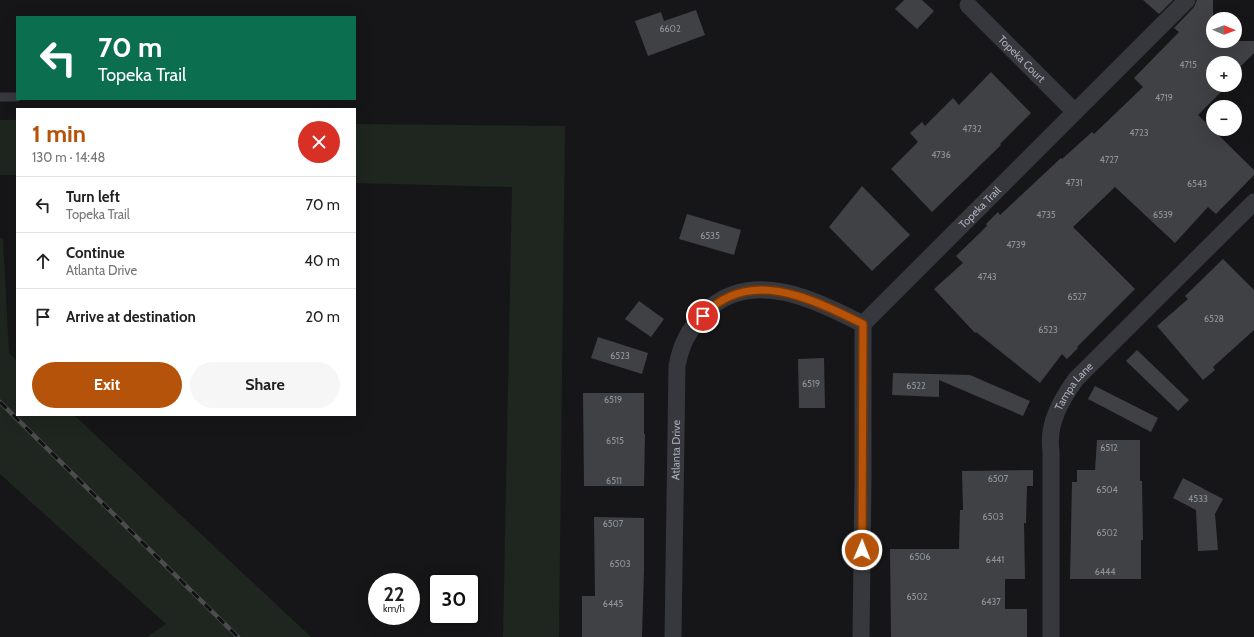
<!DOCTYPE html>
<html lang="en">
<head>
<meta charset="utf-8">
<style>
  :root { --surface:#fff; --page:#f6f6f6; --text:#222; --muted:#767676; --line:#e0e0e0; --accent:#b45309 }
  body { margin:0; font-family:Cabin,sans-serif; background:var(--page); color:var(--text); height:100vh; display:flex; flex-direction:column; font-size:15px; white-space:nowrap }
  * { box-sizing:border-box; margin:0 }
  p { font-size:13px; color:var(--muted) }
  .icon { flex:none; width:22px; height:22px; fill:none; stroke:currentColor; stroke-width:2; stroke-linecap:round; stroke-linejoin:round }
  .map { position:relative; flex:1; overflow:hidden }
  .panel { position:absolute; left:16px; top:108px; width:340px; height:308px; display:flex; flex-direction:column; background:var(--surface); border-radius:0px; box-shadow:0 4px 16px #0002 }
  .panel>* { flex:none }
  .hud { position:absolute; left:16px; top:16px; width:340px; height:84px; border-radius:0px; box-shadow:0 4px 16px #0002; background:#0b6e4f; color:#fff; overflow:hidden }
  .needle { width:26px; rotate:91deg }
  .controls { position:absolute; left:1206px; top:12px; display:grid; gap:8px }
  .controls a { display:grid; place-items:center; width:36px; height:36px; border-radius:50%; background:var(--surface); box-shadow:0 4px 16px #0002; font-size:20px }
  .speed { position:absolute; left:368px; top:573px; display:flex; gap:8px; font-size:20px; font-weight:700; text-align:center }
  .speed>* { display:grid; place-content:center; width:52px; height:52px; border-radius:50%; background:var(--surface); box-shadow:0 4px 16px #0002; line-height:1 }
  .speed small { font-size:10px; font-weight:400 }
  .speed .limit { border:2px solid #111; border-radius:6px; background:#fff; color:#111 }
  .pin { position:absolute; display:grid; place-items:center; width:34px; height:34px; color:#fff; margin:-17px; border:2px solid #fff; border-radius:50%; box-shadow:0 1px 4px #0007 }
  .me { position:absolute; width:44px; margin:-22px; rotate:1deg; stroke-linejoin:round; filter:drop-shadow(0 0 3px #0008) }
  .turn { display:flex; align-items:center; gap:14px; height:84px; padding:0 16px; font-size:18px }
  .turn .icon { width:52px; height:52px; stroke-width:2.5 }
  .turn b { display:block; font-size:28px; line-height:34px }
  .round { display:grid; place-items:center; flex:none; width:42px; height:42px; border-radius:21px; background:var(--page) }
  .head { display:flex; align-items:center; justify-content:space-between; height:68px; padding:0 16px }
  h1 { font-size:24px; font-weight:700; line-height:30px; color:var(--accent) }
  .primary-button { display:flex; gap:8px; margin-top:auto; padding:8px 16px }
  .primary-button a { flex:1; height:46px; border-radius:24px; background:var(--accent); color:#fff; font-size:16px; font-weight:700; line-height:46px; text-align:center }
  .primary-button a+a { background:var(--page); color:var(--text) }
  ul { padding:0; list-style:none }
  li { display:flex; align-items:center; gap:12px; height:56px; padding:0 16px; border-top:1px solid var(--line) }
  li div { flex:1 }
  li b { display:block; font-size:15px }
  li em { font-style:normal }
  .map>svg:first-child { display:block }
</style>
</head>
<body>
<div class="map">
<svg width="1254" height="637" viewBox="0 0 1254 637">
  <rect width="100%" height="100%" fill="#161618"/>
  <g fill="#1e261f">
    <rect x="0" y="120" width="17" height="55"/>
    <path d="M355,124L565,126L559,637H503L512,187L355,183Z"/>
    <path d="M3,238L9,353L17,361V415H74L311,637H147L166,624L0,474V239Z"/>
  </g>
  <g fill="#404145">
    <path d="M904,0H922L934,11L917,29L895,9Z"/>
    <path d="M1143,0H1173L1159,14Z"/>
    <path d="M1197,0H1213V41H1254V53L1235,72V63H1213V85H1222L1221,86L1224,89L1198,115L1254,170V175L1216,214L1208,207L1175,243L1115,187L1073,227L1135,289L1077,347L1078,348L1067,359L1062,354L1040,383L976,332L975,333L934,289L963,263L956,256L987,226L986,224L998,212L1000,215L1061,158L1062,159L1092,132L1094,134L1143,87L1134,78L1179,32L1174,28L1194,7Z"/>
    <path d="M696,10L705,35L648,56L635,21L661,12L664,21Z"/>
    <path d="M991,72L1031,113L1000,144L1001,145L932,212L891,169L918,142L910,133L922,122L925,126L953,98L959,105Z"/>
    <path d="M862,186L910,235L872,271L829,227Z"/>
    <path d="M687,214L741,230L734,255L679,239Z"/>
    <path d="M1223,259L1254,290V330L1213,367L1215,370L1203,380L1157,326L1188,299L1185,296Z"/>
    <path d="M639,301L664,319L651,337L625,319Z"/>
    <path d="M598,337L648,353L642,374L591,358Z"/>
    <path d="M1137,350L1189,400L1178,411L1126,361Z"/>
    <path d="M824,358L825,408H799L798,359Z"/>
    <path d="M893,373L970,375L1030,401L1023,416L939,380V397L892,395Z"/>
    <path d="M1095,386L1158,418L1151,432L1088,399Z"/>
    <path d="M583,393H644V434H645L644,486H584Z"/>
    <path d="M1097,440H1140V481H1142L1143,540H1141V579H1070L1072,482H1077V470H1095Z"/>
    <path d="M1033,470V486H1027L1026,523H1024L1025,579H1005V609H1027V637H891L890,549H959L960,510H963L962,471Z"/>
    <path d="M1183,478L1223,499L1215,514L1218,550L1198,551L1196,510L1173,498Z"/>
    <path d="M594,517L644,518V570L642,637H582V596H595Z"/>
  </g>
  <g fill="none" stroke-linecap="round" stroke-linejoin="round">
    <path stroke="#37383d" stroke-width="9" d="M0,97H17"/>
    <g stroke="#37383d" stroke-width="17">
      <path id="s1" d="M968,5L1075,112"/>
      <path id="s2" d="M863,324L1187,0"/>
      <path id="s3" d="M673,637L677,366C681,345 688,330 703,316C706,313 708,310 711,307C757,269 818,302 863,324"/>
      <path d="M861,637L863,477V324"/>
      <path id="s4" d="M1051,637V451C1047,424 1061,400 1076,379L1254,202"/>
    </g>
    <defs>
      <path id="rail" d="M0,402L238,637"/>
    </defs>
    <use href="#rail" stroke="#4a4c52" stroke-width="4.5"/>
    <use href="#rail" stroke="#111113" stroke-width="3" stroke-dasharray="9" stroke-linecap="butt"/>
  </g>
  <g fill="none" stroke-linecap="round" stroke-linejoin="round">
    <defs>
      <path id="route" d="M703,316C749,266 812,299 863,324L862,550"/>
    </defs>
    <use href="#route" stroke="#753606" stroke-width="10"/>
    <use href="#route" stroke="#b45309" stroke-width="7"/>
  </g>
  <g text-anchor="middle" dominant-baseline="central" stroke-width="3" stroke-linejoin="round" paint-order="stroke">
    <g font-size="9" fill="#8e929b">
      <text x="670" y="28">6602</text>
      <text x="1188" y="64">4715</text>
      <text x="1164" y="97">4719</text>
      <text x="972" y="128">4732</text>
      <text x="1139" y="132">4723</text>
      <text x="941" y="154">4736</text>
      <text x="1109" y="159">4727</text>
      <text x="1074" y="182">4731</text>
      <text x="1197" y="183">6543</text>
      <text x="1046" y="214">4735</text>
      <text x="1163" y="214">6539</text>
      <text x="710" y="235">6535</text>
      <text x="1016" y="244">4739</text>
      <text x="987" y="276">4743</text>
      <text x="1077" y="296">6527</text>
      <text x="1214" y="318">6528</text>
      <text x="1048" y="329">6523</text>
      <text x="620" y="355">6523</text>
      <text x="811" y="383">6519</text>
      <text x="916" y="385">6522</text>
      <text x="613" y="399">6519</text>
      <text x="615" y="440">6515</text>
      <text x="1109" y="447">6512</text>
      <text x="998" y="478">6507</text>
      <text x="614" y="480">6511</text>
      <text x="1107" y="489">6504</text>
      <text x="1198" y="498">4533</text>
      <text x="993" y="516">6503</text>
      <text x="613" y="523">6507</text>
      <text x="1107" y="532">6502</text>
      <text x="920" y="556">6506</text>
      <text x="995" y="559">6441</text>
      <text x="620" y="563">6503</text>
      <text x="1105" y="571">6444</text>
      <text x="917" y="596">6502</text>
      <text x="991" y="601">6437</text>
      <text x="613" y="603">6445</text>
    </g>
    <g font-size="11" fill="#a8adb8" stroke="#111113">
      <text stroke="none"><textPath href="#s1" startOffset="76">Topeka Court</textPath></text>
      <text stroke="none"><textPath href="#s2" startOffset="165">Topeka Trail</textPath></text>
      <text stroke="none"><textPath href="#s4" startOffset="257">Tampa Lane</textPath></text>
      <text stroke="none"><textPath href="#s3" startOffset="187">Atlanta Drive</textPath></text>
    </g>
  </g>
</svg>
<div class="controls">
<a><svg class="needle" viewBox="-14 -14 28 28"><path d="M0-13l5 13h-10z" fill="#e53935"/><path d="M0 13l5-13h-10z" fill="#767676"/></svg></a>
<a>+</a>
<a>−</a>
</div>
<div class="speed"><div>22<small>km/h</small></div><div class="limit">30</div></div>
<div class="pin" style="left:703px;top:316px;background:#d93025"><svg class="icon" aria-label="arrive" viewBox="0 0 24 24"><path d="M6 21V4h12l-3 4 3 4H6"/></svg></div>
<svg class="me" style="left:862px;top:550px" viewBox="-20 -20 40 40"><circle r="17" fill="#b45309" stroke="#fff" stroke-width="3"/><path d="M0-11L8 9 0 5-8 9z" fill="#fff"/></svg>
<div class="hud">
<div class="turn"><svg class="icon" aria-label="left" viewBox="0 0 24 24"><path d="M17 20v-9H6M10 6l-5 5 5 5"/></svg><div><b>70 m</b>Topeka Trail</div></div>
</div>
<section class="panel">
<div class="head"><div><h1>1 min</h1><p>130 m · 14:48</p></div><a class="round" style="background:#d93025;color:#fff"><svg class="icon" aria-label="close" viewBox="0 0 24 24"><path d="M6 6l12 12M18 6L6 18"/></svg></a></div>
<ul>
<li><svg class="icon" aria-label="left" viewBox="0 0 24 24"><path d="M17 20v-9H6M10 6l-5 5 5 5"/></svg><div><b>Turn left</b><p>Topeka Trail</p></div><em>70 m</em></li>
<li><svg class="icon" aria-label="ahead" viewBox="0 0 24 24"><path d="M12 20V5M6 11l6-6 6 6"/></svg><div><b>Continue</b><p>Atlanta Drive</p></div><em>40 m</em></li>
<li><svg class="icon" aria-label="arrive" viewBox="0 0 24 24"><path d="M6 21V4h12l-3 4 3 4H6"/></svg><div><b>Arrive at destination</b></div><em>20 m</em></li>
</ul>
<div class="primary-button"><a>Exit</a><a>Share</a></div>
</section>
</div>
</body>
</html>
